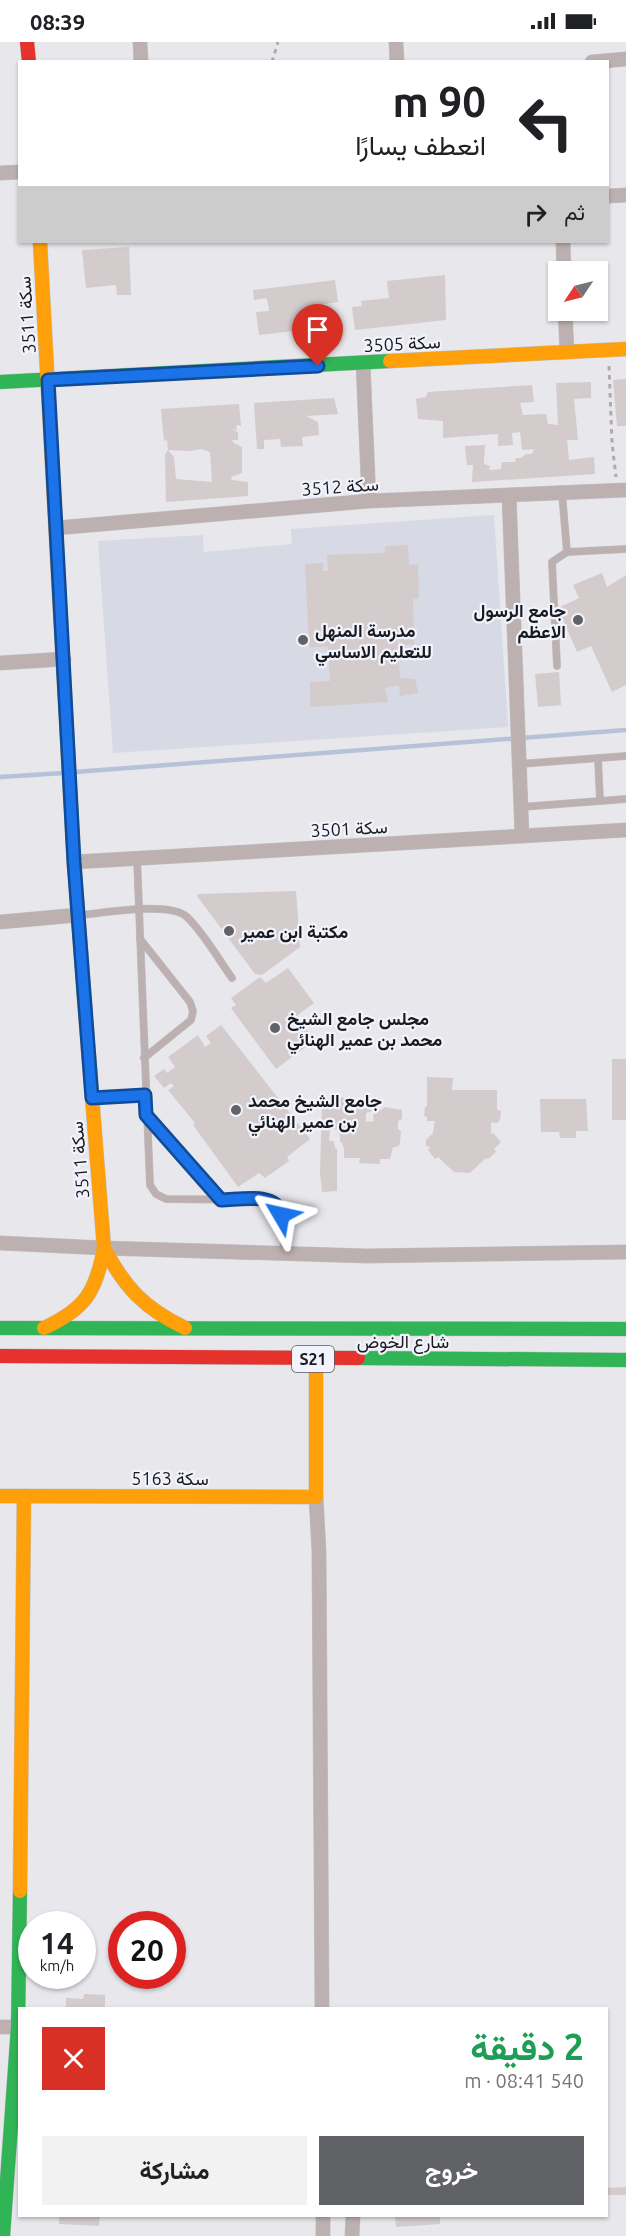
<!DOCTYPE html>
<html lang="ar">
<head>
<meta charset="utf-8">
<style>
  :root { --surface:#fff; --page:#f2f2f2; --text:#202124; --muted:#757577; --accent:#616265 }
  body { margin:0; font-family:Ubuntu,Vazirmatn,sans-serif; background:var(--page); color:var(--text); direction:rtl; height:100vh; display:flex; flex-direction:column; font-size:22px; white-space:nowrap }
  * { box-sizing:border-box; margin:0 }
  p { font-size:20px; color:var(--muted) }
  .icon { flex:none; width:33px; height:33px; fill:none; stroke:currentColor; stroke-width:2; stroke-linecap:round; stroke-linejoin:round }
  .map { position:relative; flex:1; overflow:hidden; direction:ltr }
  .drawer { position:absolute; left:18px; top:1965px; width:590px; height:210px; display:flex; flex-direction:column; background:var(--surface); border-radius:0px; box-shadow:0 2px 4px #0004; direction:rtl }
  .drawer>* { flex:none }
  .banner { position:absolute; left:18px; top:18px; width:591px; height:183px; border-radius:0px; box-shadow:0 2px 4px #0004; direction:rtl; background:#fff; color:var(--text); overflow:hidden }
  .needle { width:39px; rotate:235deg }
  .fabs { position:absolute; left:548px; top:219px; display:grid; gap:12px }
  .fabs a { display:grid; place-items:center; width:60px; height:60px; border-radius:0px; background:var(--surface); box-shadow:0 2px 4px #0004; font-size:30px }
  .speed { position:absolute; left:18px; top:1869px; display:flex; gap:12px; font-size:30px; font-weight:700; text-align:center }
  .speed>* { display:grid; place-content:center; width:78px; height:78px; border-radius:50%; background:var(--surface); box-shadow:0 2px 4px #0004; line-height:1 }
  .speed small { font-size:15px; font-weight:400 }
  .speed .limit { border:9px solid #d22; background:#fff; color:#111 }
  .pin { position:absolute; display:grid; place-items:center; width:51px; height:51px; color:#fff; margin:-62px -26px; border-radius:50% 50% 50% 0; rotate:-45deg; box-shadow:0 0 6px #0007 }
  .pin .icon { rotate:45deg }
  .me { position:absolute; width:66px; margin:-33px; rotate:306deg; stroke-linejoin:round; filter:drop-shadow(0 0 4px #0008) }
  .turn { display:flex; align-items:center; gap:21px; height:126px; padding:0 24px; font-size:27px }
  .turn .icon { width:78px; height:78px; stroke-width:2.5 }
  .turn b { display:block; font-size:42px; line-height:51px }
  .then { display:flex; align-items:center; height:57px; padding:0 24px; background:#0003; gap:12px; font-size:22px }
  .round { display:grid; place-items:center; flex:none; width:63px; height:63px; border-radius:0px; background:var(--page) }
  .overview { display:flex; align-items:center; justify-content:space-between; height:102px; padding:0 24px }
  h1 { font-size:36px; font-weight:700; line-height:45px; color:#1e9e55 }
  .button { display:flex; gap:12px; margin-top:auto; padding:12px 24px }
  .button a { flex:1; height:69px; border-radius:0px; background:var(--accent); color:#fff; font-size:24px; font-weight:700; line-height:69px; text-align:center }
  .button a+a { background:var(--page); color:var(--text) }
  .status { display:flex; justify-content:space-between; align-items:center; height:42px; padding:0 30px; background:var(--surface); direction:ltr }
  .status svg { height:16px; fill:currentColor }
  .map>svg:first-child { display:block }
</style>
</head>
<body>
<div class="status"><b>08:39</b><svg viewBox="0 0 49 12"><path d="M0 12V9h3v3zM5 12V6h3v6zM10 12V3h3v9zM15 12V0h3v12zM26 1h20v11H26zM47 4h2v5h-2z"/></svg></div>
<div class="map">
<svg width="626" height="2194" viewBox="0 0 626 2194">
  <rect width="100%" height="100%" fill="#e7e7ec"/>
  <path fill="#d7d9e4" d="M494,473L508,685L113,711L98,499L203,493L204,510L292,502L291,487Z"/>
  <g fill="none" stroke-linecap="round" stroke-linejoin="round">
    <g stroke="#b5c2d8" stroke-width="4.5">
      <path d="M75,730L626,688"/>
      <path d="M0,735L64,731"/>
    </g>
  </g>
  <g fill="#d3cbcc" fill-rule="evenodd">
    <path d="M129,205L131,253H117L116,243L86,246L82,208Z"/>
    <path d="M445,233L446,278L355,288L352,265L362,264L361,259L389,256L387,239Z"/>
    <path d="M335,238L338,260L320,263V268L327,269L329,285L259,293L256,270L269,269L267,256L254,258L253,248Z"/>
    <path d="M626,337V384H617L613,338Z"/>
    <path d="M591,340V356L574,357L578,398H567L569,418L594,415L595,432L472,440L473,423H467L465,404L485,403L484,419V422L490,424L489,428L501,427L502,420H515L516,416H521L526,412H532L534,407L522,408L520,390L512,391L513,403L498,404V392L443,396V379L418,377L416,357L426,355L428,350L532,343L534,360L520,361L523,373L546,372L548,382L558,383L556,341Z"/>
    <path d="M334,356L338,372L306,374L318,380L319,393L302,395L303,404L281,405L280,397L264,398V407H257L254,361Z"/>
    <path d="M239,362L241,384L238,383L236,384L237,388L231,387L238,390V398H232L234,401L242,405V431L231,435L232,438L248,440V454L166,460L165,413L168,408L167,398L164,399L161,367ZM201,407L210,410L212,440L176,437L174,415L168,408L190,409Z"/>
    <path d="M408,503L409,523L418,522L419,556L413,557L414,602L405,603L397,597L400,636L415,637L418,651L400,654L399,643L385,646L388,660L310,665V640L330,639L328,605H309L305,522L323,521V529H328L327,513L385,511V504Z"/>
    <path d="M602,531L607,545L626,533V643L612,650L591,604L577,610L558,566L579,556L573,543Z"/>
    <path d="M559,630L561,663L538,665L535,632Z"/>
    <path d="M296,849L300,905L262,933L255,932L197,854L198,852Z"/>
    <path d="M288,926L314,961L296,974L315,998L276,1027L231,966L236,963L231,956L260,935L266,941Z"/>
    <path d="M221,983L310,1097L287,1115L289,1119L265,1136L259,1131L238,1145L193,1083L195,1081L168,1048L174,1044L171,1041L164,1046L154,1034L164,1027L167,1031L175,1025L168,1015L198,993L205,1005L211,1001L206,994Z"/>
    <rect x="612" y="1017" width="14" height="61"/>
    <path d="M427,1035L453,1036L452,1048H497V1068L501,1069L500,1078L497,1081L491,1080V1092L493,1091L501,1100L494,1107L496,1110L488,1117L486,1116L470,1131L454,1130L438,1115L435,1117L428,1108L430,1105L426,1104V1098L433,1091L435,1079H427V1075L424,1074L425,1065L427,1064Z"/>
    <path d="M339,1055L357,1058V1066H371L372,1069L366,1071V1080L374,1079L373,1073L385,1065L402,1068V1077L398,1079V1087L401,1089L400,1102L397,1105H393L390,1117H380V1122L359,1121L360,1116H344V1105H343L342,1100H340V1093L336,1087L330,1088L329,1099H334L335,1106L337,1107V1149L322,1150L320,1131L322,1057L323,1056L335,1057Z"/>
    <path d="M540,1057H586L588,1089H576V1096H560L559,1090H541Z"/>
    <path d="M84,1952L105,1953V1966H66V1956L83,1957Z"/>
    <path d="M626,2145V2153H606V2146Z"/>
    <path d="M59,2174H100L99,2184L59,2182Z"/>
    <path d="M395,2174H440V2182L396,2185Z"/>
  </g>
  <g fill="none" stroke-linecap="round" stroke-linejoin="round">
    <defs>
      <g id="lane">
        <path d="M562,451L567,510L626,507"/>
        <path d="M557,624L552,520L567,510"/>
        <path d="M598,716L600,759"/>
        <path d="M519,722L626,714"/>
        <path d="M521,765L626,757"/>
        <path d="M137,816L150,1143L156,1152L166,1157L265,1158C288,1162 283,1194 284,1212"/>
        <path d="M81,873C105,871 169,859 187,875C203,890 219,918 232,936"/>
        <path d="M140,897L190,960L193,969L191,978L144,1016"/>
        <path d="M94,1056L145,1053"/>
        <path d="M146,1073L221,1158"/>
      </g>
      <g id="street">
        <path d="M140,0L141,20"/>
        <path d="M396,0L397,20"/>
        <path d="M592,20L626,17"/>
        <path d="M0,131L20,130"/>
        <path d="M608,154L626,153"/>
        <path d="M563,200L564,230"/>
        <path d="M565,268L567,310"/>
        <path d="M363,321L369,459"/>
        <path d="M509,453L522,794"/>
        <path d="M56,486L369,459L626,448"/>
        <path d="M0,621L64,617"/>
        <path d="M74,820L626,788"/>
        <path d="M0,880L78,873"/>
        <path d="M0,1201L104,1206L367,1214L626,1210"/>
        <path d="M316,1455L319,1510L322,1966"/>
        <path d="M0,1985H18"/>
        <path d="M323,2174V2194"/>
        <path d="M352,2194L353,2174"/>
      </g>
      <g id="fast">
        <path d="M0,340L390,319"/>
        <path d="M60,567L74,820L84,954"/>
        <path d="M0,1286L626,1287"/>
        <path d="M358,1316L626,1318"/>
        <path d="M3,2194L18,1985L20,1849"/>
      </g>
      <g id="slow">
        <path d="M40,200L60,567"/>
        <path d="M390,319L626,307"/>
        <path d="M104,1206C125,1246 144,1266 185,1286"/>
        <path d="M44,1286C85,1267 96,1250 104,1206L84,954"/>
        <path d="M0,1454L316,1455V1317"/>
        <path d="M20,1849L24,1454"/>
      </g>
      <g id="jam">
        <path d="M27,0L29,20"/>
        <path d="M0,1314L358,1316"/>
      </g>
    </defs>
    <use href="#lane" stroke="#c3c3c6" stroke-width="8"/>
    <use href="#street" stroke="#c3c3c6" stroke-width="15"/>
    <use href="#fast" stroke="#c3c3c6" stroke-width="15"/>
    <use href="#slow" stroke="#c3c3c6" stroke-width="15"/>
    <use href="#jam" stroke="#c3c3c6" stroke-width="15"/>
    <g stroke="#b1aaaa" stroke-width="3" stroke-dasharray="4.5 4.5" stroke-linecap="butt">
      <path d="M272,20L278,0"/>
      <path d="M609,324L612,401L616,435"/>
    </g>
    <use href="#lane" stroke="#bcb1b0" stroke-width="7"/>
    <use href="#street" stroke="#bcb1b0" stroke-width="14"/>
    <use href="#fast" stroke="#30b455" stroke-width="14"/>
    <use href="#slow" stroke="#ff9f0a" stroke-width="14"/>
    <use href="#jam" stroke="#e5322d" stroke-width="14"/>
  </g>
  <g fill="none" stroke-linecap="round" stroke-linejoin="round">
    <defs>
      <path id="route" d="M281,1173C277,1149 239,1158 221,1158L146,1073L145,1053L92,1056L74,820L48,338L318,324"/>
    </defs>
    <use href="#route" stroke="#114b97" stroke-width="15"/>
    <use href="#route" stroke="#1a73e8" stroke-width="10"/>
  </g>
  <g fill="#616265" stroke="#f2f3fd" stroke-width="2">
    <circle cx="578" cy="578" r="6"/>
    <circle cx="303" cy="598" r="6"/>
    <circle cx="229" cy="889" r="6"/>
    <circle cx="275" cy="986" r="6"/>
    <circle cx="236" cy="1068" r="6"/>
  </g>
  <g text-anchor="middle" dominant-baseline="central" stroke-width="4.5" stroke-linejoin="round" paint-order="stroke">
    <rect fill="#f2f3fd" stroke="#5a5b60" stroke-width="1.5" x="292" y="1304" width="42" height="26" rx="4.5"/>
    <g font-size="16" font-weight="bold" fill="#191a1d">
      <text x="313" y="1317">S21</text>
    </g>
    <g font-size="18" fill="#191a1d" stroke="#f2f3fd">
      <text transform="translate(26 273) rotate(-94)">سكة 3511</text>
      <text transform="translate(402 301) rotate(-3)">سكة 3505</text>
      <text transform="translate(340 444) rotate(-4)">سكة 3512</text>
      <text transform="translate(349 786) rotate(-3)">سكة 3501</text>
      <text transform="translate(79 1118) rotate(-95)">سكة 3511</text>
      <text x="403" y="1299">شارع الخوض</text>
      <text x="170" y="1436">سكة 5163</text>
    </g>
    <g font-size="18" font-weight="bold" fill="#191a1d" stroke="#f2f3fd" text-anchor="start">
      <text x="566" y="568" text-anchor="end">جامع الرسول<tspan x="566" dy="21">الاعظم</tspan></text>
      <text x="315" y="588">مدرسة المنهل<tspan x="315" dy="21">للتعليم الاساسي</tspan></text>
      <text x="241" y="889">مكتبة ابن عمير</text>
      <text x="287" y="976">مجلس جامع الشيخ<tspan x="287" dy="21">محمد بن عمير الهنائي</tspan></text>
      <text x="248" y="1058">جامع الشيخ محمد<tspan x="248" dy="21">بن عمير الهنائي</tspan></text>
    </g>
  </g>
</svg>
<div class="fabs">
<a><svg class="needle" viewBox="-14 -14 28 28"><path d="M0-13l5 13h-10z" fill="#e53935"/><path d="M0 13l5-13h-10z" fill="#757577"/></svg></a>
</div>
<div class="speed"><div>14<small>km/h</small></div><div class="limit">20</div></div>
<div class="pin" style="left:318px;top:324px;background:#d93025"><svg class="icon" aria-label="arrive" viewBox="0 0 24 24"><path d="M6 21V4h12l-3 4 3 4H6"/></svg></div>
<svg class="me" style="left:281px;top:1173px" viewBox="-20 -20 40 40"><path d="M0-17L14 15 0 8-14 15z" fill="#1a73e8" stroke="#fff" stroke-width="4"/></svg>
<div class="banner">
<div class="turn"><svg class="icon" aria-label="left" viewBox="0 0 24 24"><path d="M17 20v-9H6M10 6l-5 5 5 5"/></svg><div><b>90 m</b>انعطف يسارًا</div></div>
<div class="then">ثم<svg class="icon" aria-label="right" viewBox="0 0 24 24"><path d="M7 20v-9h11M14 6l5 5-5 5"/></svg></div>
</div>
<section class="drawer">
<div class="overview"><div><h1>2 دقيقة</h1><p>540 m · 08:41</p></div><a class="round" style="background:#d93025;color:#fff"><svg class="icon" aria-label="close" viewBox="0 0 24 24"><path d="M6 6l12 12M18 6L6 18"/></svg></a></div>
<div class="button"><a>خروج</a><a>مشاركة</a></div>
</section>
</div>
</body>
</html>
